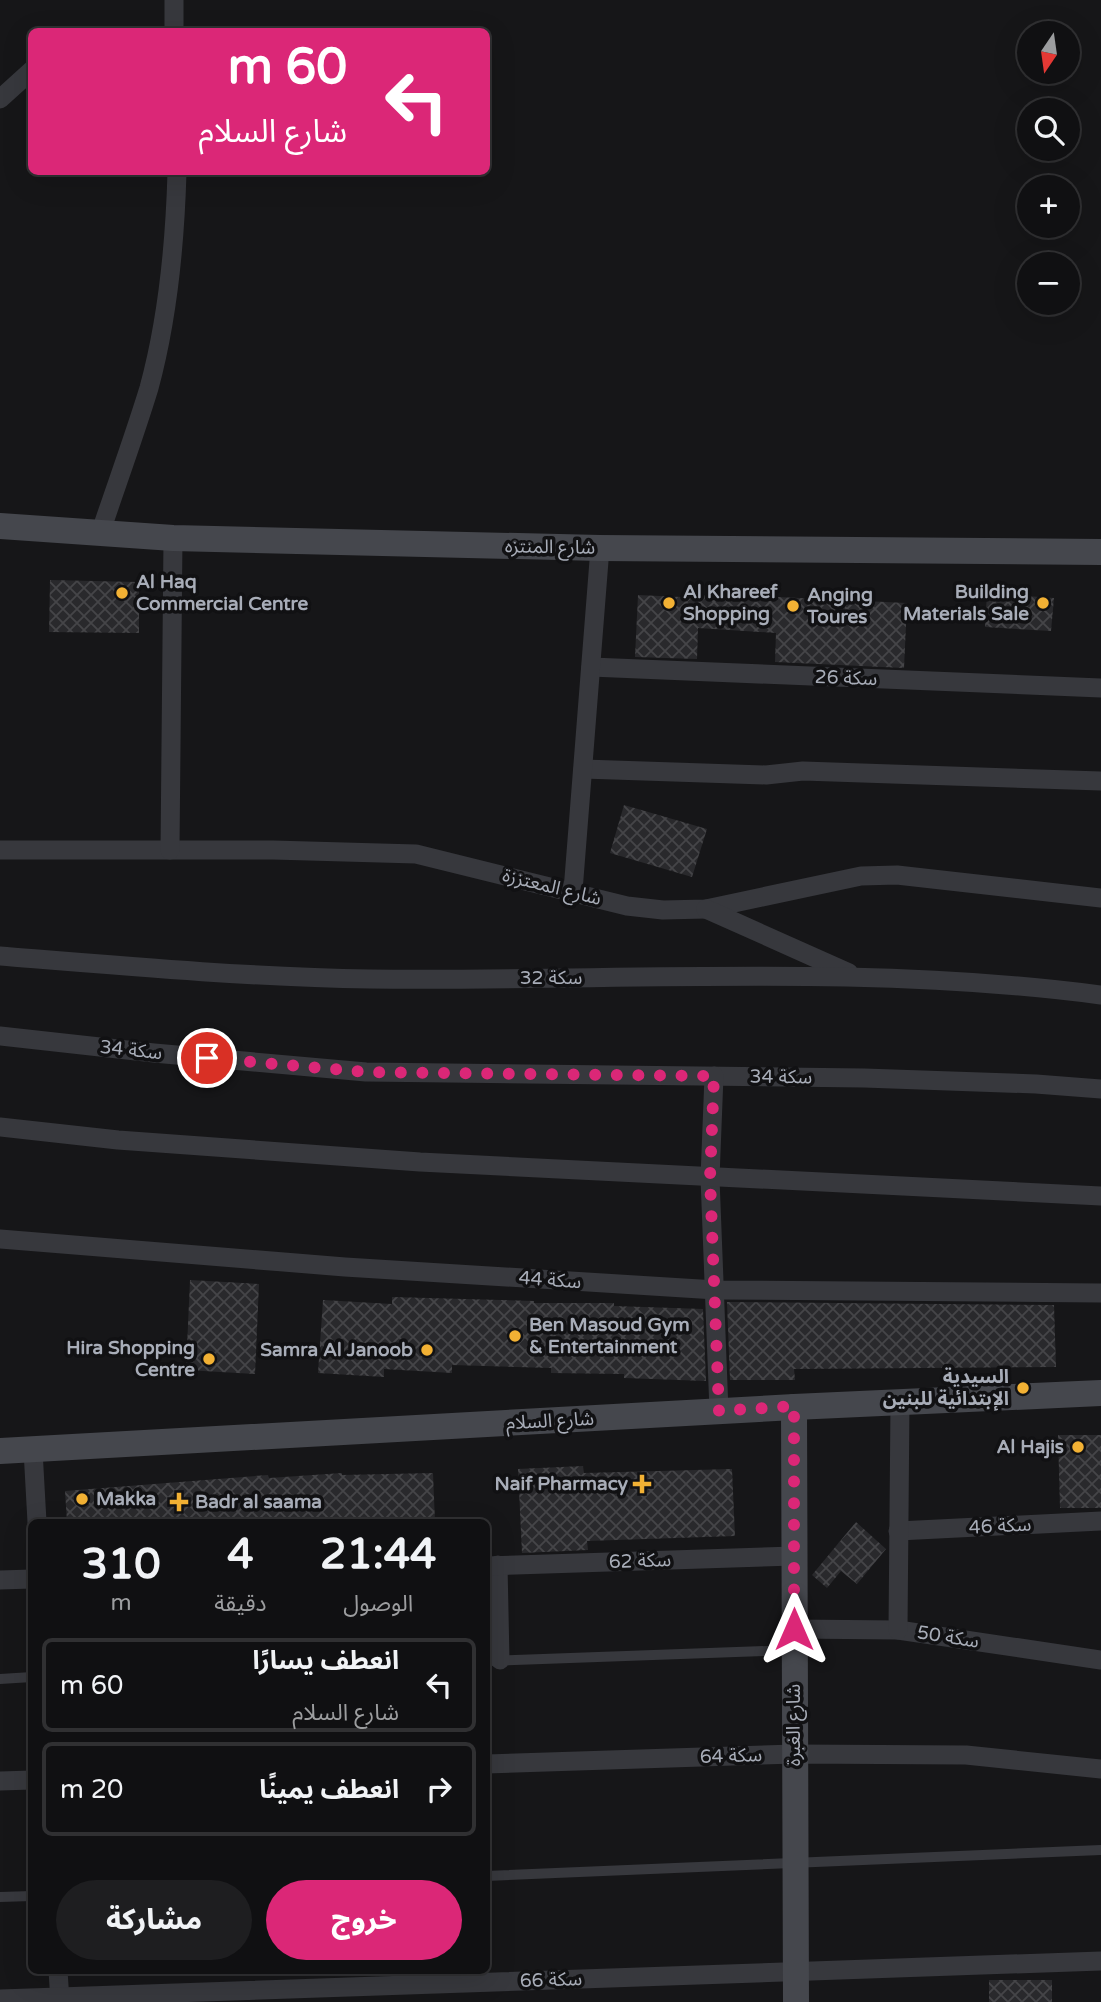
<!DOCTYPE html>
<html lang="ar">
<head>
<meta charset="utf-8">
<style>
  :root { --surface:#101012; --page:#1e1e20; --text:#f1f3f6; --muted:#9c9d9f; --line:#303032; --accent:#db2777 }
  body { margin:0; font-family:"Varela Round","Noto Sans Arabic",sans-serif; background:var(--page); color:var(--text); direction:rtl; height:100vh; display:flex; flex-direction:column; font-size:26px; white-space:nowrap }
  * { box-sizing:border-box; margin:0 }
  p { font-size:23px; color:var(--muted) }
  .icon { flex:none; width:38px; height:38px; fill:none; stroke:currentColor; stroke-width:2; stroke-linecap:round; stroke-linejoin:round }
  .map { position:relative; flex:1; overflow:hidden; direction:ltr }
  .drawer { position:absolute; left:28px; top:1519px; width:462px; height:455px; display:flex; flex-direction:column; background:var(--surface); border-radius:10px; box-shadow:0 7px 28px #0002,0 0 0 2px var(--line); direction:rtl }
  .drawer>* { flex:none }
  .top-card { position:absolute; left:28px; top:28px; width:462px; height:147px; border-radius:10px; box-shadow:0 7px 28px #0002,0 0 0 2px var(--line); direction:rtl; background:#db2777; color:#fff; overflow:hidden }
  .needle { width:46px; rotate:193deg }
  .tools { position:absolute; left:1017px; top:21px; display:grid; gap:14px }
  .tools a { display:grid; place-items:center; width:63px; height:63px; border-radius:50%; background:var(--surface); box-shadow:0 7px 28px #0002,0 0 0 2px var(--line); font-size:35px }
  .pin { position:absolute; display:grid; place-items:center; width:60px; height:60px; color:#fff; margin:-30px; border:4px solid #fff; border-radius:50%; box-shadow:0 2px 7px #0007 }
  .me { position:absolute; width:77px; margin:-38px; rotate:0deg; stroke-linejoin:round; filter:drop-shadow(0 0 5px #0008) }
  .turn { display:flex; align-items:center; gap:24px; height:147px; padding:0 28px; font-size:32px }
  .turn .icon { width:91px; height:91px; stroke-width:2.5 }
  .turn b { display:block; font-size:49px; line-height:60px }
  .eta { display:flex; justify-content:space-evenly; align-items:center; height:119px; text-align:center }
  .eta b { font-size:42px; font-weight:800; line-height:49px }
  .action { display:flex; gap:14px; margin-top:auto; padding:14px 28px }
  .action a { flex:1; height:80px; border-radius:42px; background:var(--accent); color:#fff; font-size:28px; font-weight:800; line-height:80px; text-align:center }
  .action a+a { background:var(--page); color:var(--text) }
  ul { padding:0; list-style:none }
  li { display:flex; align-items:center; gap:21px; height:94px; margin:0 14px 10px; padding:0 14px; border:4px solid var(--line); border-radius:10px }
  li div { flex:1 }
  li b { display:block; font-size:26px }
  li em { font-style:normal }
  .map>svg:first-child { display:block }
</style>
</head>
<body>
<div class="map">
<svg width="1101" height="2002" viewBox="0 0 1101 2002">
  <defs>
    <pattern id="building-cross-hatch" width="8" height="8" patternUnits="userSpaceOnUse" patternTransform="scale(1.75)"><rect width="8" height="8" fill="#29292c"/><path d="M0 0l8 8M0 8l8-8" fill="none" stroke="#454548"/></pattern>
  </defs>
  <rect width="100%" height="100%" fill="#161618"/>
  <g fill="url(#building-cross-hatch)">
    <path d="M50,580L139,582V633L49,632Z"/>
    <path d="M987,593L1054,598L1051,631L985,627Z"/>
    <path d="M638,595L703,598L704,595L778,600V597L907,603L904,668L775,662L776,633L698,628L697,659L635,657Z"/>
    <path d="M624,805L707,829L692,877L610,853Z"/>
    <path d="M190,1280L259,1284L255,1374L186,1370Z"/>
    <path d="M392,1297L534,1301V1303H614V1306L703,1309L706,1381L624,1378V1374L551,1373V1368L452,1365V1373L384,1369V1377L318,1373L323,1300L392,1304Z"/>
    <path d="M727,1302L1054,1305L1056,1367L794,1369L795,1380H730Z"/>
    <path d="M1058,1435H1101V1508H1060Z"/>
    <path d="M583,1466L584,1473L732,1469L735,1536L587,1541L588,1550L522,1553L518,1469Z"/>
    <path d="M342,1473V1475L433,1473L435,1522H67L65,1491L268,1475L269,1478Z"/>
    <path d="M856,1522L886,1549L857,1584L841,1571L827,1588L812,1575Z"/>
    <rect x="989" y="1980" width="63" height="22"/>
  </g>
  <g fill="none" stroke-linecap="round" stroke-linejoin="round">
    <g stroke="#37383d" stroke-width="10">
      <path d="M486,1661L794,1650"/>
      <path d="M0,1679L32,1677"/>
      <path d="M486,1876L1101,1850"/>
      <path d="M0,1897L32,1896"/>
    </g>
    <g stroke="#37383d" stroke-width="19">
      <path d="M174,32V0"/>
      <path d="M0,99L32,70"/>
      <path d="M100,534C116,486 134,437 149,388C168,318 175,244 177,172"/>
      <path d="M591,667L1101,688"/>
      <path d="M583,769L766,775L803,771L1101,781"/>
      <path d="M0,850H273L416,854L627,906L663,910L706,909L861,876L897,875L1101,898"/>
      <path d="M170,850L173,538"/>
      <path d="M573,891L600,548"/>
      <path d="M706,909L849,973"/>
      <path d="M0,956C123,966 247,977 370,979C614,982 859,963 1101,995"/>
      <path d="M0,1036L154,1053L366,1072L864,1078L1036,1084L1101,1089"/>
      <path d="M714,1076L710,1178L719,1411"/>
      <path d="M0,1127L118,1140L420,1162L1101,1196"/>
      <path d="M0,1239L345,1267L716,1290L1101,1293"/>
      <path d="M33,1450L37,1522"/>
      <path d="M898,1531L1101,1521"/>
      <path d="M498,1565L500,1660"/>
      <path d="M486,1566L794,1556"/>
      <path d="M0,1580L32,1579"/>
      <path d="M794,1629L898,1630L1101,1660"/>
      <path d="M898,1630L900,1402"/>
      <path d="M486,1764L794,1754L966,1755L1101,1769"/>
      <path d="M0,1781L32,1780"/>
      <path d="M58,1970L60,2002"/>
      <path d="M0,1999L1101,1961"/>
    </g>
    <g stroke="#45474d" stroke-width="26">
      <path d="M0,526L173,538L600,548L1101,552"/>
      <path d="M794,1407L796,2002"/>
      <path d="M0,1451L794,1407L1101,1393"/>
    </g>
  </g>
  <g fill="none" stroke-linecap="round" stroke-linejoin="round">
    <path stroke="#db2777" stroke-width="12" stroke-dasharray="0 21.6" d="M207,1058L366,1072L714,1076L710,1178L719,1411L794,1406V1629"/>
  </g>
  <g fill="#f2b134" stroke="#111113" stroke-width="2.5">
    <circle cx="122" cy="593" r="7"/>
    <circle cx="669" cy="603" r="7"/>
    <circle cx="1043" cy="603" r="7"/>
    <circle cx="793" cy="606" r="7"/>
    <circle cx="515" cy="1336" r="7"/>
    <circle cx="427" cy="1350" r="7"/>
    <circle cx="209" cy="1359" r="7"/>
    <circle cx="1023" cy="1388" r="7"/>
    <circle cx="1078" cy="1447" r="7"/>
    <path d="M638.5 1473.5h7v7h7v7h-7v7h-7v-7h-7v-7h7z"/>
    <circle cx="82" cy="1499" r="7"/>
    <path d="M175.5 1491.5h7v7h7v7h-7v7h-7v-7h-7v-7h7z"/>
  </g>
  <g text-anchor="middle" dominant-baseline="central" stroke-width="7" stroke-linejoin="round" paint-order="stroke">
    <g font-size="19" fill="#a8adb8" stroke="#111113">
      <text transform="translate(550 547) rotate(1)">شارع المنتزه</text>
      <text transform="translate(846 678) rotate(2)">سكة 26</text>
      <text transform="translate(552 887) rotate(14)">شارع المعتززة</text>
      <text x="551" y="978">سكة 32</text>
      <text transform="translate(131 1050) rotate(6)">سكة 34</text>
      <text transform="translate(781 1077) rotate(1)">سكة 34</text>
      <text transform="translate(550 1280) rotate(4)">سكة 44</text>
      <text transform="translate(550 1421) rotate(-3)">شارع السلام</text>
      <text transform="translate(1000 1526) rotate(-3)">سكة 46</text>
      <text transform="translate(640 1561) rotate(-2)">سكة 62</text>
      <text transform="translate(948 1637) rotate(9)">سكة 50</text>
      <text transform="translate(794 1725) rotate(-90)">شارع الغبرة</text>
      <text transform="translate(731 1756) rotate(-2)">سكة 64</text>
      <text transform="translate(551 1980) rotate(-2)">سكة 66</text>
    </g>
    <g font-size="19" font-weight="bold" fill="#a8adb8" stroke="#111113" text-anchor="start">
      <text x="136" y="582">Al Haq<tspan x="136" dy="22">Commercial Centre</tspan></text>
      <text x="683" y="592">Al Khareef<tspan x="683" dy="22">Shopping</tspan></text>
      <text x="1029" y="592" text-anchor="end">Building<tspan x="1029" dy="22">Materials Sale</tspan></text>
      <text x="807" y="595">Anging<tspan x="807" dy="22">Toures</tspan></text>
      <text x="529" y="1325">Ben Masoud Gym<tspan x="529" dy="22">&amp; Entertainment</tspan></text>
      <text x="195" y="1348" text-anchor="end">Hira Shopping<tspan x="195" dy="22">Centre</tspan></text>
      <text x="413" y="1350" text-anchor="end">Samra Al Janoob</text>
      <text x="1009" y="1377" text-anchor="end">السيدية<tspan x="1009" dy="22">الإبتدائية للبنين</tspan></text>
      <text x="1064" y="1447" text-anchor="end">Al Hajis</text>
      <text x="628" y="1484" text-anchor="end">Naif Pharmacy</text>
      <text x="96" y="1499">Makka</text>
      <text x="195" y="1502">Badr al saama</text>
    </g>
  </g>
</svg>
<div class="tools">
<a><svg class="needle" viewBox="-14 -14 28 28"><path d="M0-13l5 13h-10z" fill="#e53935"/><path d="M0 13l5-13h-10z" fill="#9c9d9f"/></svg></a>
<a><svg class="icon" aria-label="search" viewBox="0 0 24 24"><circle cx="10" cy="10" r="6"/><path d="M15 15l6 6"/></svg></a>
<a>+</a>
<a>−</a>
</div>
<div class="pin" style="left:207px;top:1058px;background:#d93025"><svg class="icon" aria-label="arrive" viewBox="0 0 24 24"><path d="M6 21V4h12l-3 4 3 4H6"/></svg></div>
<svg class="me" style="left:794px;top:1629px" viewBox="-20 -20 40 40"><path d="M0-17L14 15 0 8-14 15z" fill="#db2777" stroke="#fff" stroke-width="4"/></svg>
<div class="top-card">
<div class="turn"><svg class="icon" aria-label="left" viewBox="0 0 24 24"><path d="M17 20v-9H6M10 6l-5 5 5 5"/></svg><div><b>60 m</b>شارع السلام</div></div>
</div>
<section class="drawer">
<div class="eta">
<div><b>21:44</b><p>الوصول</p></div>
<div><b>4</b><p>دقيقة</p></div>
<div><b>310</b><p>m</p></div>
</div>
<ul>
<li><svg class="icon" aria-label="left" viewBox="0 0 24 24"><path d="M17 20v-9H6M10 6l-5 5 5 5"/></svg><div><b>انعطف يسارًا</b><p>شارع السلام</p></div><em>60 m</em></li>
<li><svg class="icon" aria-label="right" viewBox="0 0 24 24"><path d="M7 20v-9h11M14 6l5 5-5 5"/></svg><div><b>انعطف يمينًا</b></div><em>20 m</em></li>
</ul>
<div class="action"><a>خروج</a><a>مشاركة</a></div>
</section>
</div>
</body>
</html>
